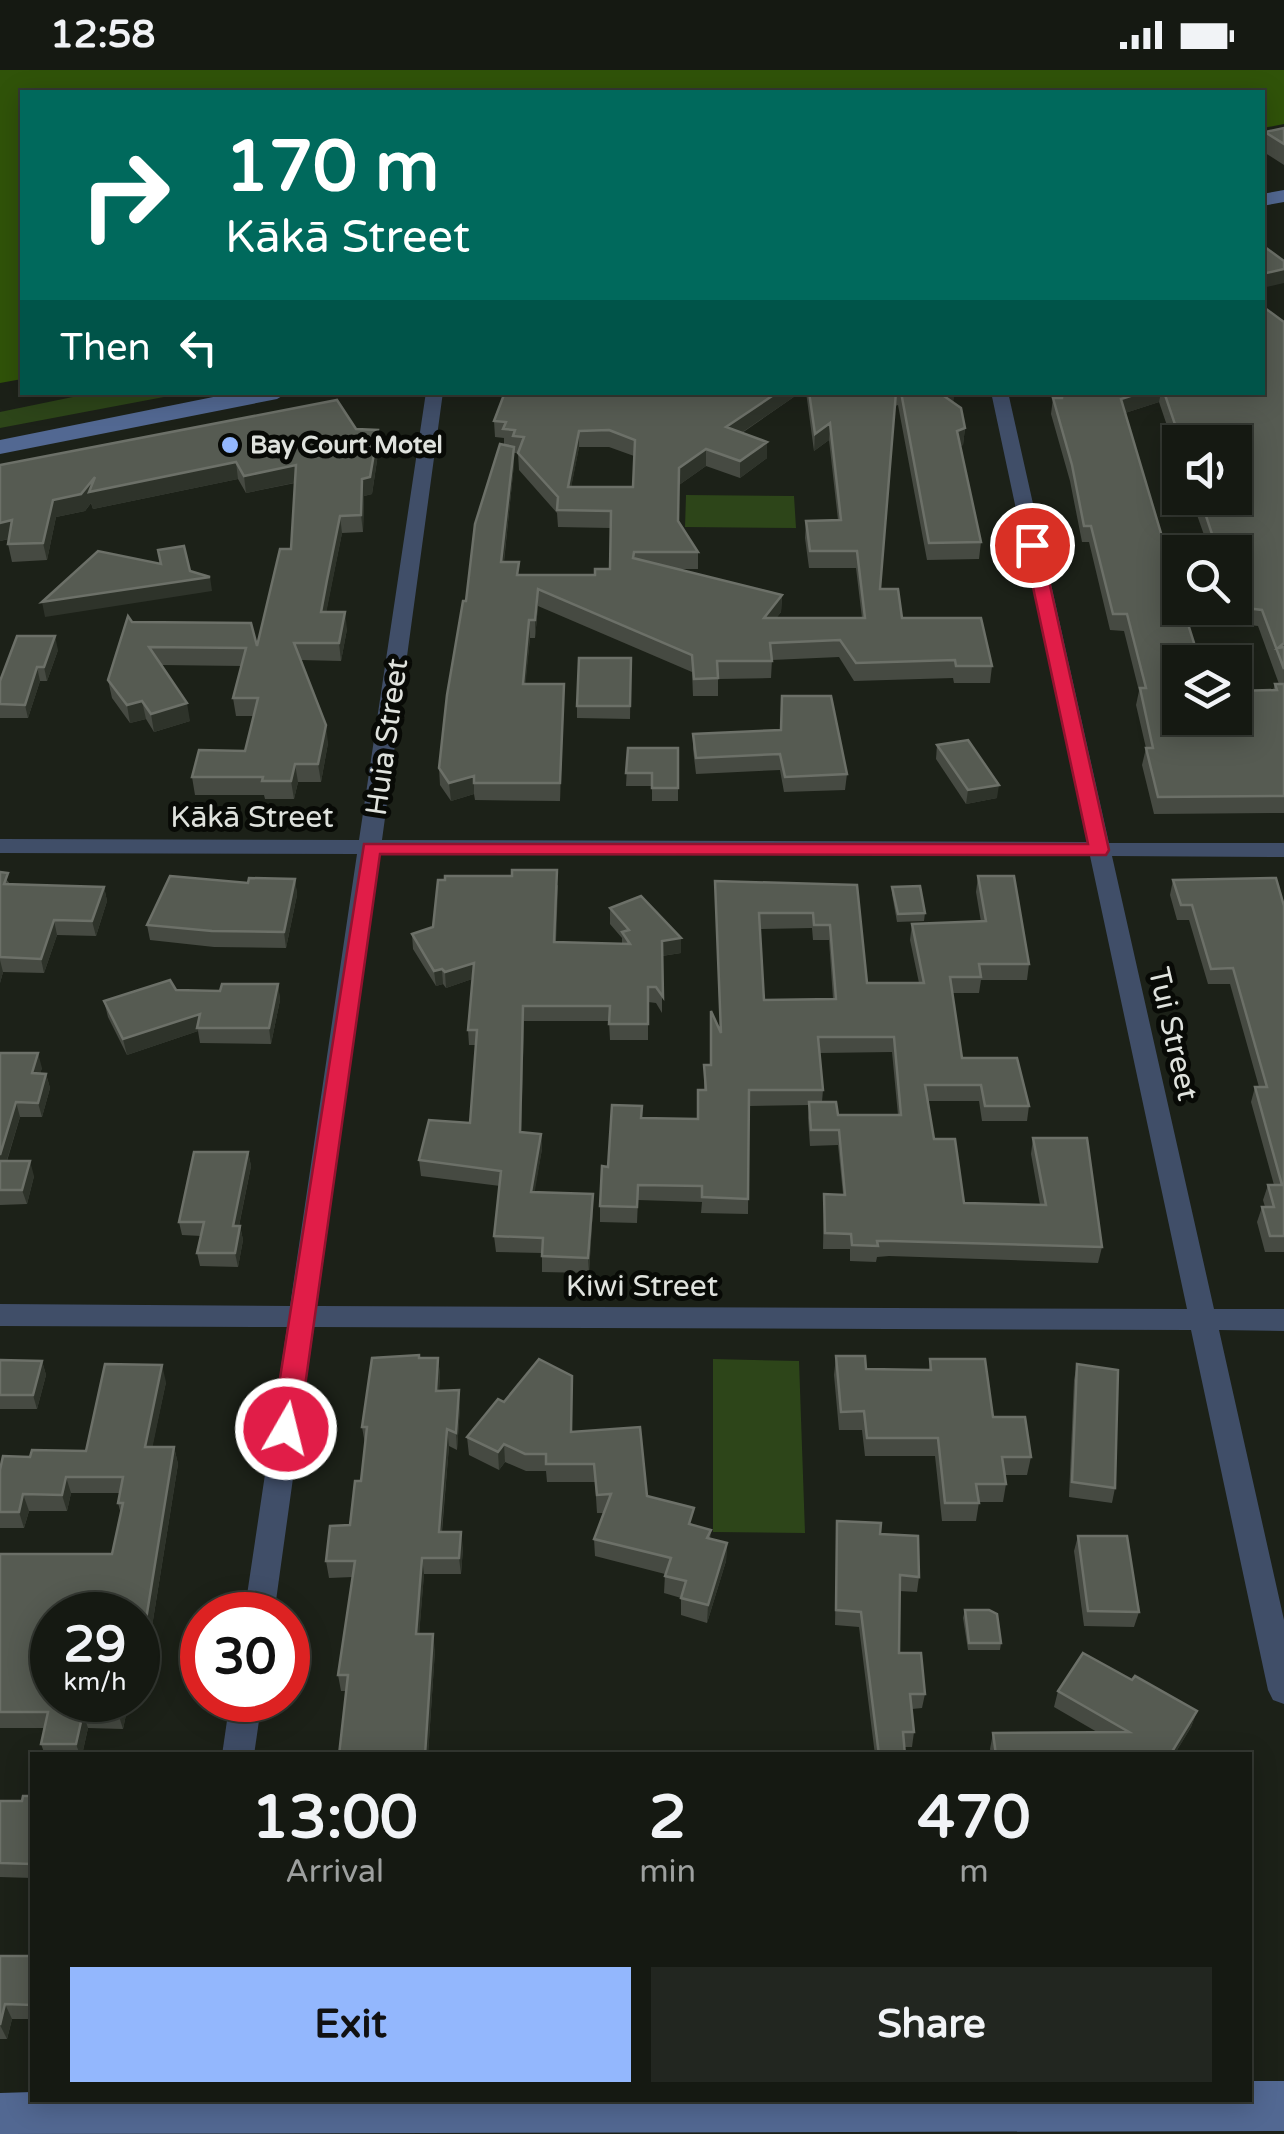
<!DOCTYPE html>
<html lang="en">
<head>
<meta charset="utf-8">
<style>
  :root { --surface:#151912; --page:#222620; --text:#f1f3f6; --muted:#9da09f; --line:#343832; --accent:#93b7fd }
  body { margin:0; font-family:"Varela Round",sans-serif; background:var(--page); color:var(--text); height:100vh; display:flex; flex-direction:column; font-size:38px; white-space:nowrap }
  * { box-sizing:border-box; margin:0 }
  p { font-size:32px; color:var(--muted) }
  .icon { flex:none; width:55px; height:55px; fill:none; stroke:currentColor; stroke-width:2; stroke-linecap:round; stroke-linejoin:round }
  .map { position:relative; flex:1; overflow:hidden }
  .drawer { position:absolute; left:30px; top:1682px; width:1222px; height:350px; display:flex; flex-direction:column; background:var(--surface); border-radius:0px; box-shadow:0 5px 25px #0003,0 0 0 2px var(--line) }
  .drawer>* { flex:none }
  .guide { position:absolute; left:20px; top:20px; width:1245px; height:305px; border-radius:0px; box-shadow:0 5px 25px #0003,0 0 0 2px var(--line); background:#00695c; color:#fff; overflow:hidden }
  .tools { position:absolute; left:1162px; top:355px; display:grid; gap:20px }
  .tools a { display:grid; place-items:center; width:90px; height:90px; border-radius:0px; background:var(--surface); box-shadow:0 5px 25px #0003,0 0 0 2px var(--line); font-size:50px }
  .speed { position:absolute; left:30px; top:1522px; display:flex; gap:20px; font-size:50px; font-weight:700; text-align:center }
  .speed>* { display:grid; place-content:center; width:130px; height:130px; border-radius:50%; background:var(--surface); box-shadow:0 5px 25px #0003,0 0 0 2px var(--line); line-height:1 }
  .speed small { font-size:25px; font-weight:400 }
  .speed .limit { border:15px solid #d22; background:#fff; color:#111 }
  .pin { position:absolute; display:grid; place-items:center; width:85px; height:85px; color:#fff; margin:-42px; border:5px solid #fff; border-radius:50%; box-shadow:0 2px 10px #0007 }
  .me { position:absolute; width:110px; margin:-55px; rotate:8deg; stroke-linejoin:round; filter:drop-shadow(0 0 8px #0008) }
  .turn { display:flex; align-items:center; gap:35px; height:210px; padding:0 40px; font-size:45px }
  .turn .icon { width:130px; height:130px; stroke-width:2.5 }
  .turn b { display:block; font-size:70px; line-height:85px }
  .then { display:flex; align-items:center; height:95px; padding:0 40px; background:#0003; gap:20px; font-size:38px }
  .eta { display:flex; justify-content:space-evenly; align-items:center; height:170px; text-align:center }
  .eta b { font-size:60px; font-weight:700; line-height:70px }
  .button { display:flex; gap:20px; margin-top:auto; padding:20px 40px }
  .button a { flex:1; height:115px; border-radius:0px; background:var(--accent); color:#111; font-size:40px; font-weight:700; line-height:115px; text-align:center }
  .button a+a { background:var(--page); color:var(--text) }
  .status { display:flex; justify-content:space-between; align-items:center; height:70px; padding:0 50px; background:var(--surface); direction:ltr }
  .status svg { height:28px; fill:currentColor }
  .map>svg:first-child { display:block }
</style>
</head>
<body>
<div class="status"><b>12:58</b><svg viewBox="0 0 49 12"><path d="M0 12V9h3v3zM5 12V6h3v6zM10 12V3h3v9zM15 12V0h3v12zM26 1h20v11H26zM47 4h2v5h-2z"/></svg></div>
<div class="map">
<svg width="1284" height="2064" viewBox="0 0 1284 2064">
  <rect width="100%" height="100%" fill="#1c2118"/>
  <g fill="#2d4519">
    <path d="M97,322L185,323L0,358V342Z"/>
    <path d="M686,425L794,426L796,458L685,457Z"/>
    <path d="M713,1289L799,1291L805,1463L713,1462Z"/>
  </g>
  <path fill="#305309" d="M0,0H1284V54L1263,58L1262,22H22V309L0,313Z"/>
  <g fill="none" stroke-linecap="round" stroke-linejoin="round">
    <g fill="#404e68" fill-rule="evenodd">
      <path d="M426,322H443L382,770L1087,772L991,322H1008L1109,773H1284V787L1112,786L1214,1239H1284V1261L1219,1260L1284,1550V1634L1273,1630L1268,1620L1191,1260L314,1257L274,1545H244L287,1257L0,1256V1234L290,1236L357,784L0,783V769L359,770ZM380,784L1090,786L1187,1239L317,1236Z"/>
      <path d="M230,1630H262L254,1685H222Z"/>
    </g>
    <g fill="#526892" fill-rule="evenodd">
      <path d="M1284,120V132L1262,136V124Z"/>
      <path d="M238,322H289L277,329L0,384V370Z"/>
      <path d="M1250,2011H1284V2061L0,2064V2023L32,2022V2030H1250Z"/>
    </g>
  </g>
  <g fill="#464a42" fill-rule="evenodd">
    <path d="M1284,58V95L1262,81L1265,62Z"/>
    <path d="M1284,252V743L1154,744L1142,695L1146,678L1136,635L1139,621L1124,561L1110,560L1089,472H1082L1070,411L1051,344L1053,328H1061L1062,322H1262ZM1159,332L1180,394V372H1235V428H1191L1210,482H1235V538H1228L1233,553L1258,556L1279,614H1275L1273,620L1180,648L1125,343Z"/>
    <path d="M505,322H801L742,363L767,372V388L740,408L706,396L679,415V451L698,482V499H679L782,525L781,542L776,548H862L856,498H809L805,468L806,451L838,450L829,370L814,381L806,322H954L953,332L965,358L963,375L960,376L981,472L979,489L927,490L898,335L895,336L880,519L902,548L992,596L990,613H954L953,608L854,611L839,587L772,590L771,608L718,609V626H693L692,602L538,536L535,568H530L525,614H564L560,731L475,730L474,724L451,731L440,715L439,698L466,531L504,375V368L495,367L494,351ZM579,377H609L634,386L633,417H571ZM514,383H518L519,400L557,443L558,457L610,458V499L595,505H519L504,492L514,394Z"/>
    <path d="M356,359L379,377L372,424L364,426L363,462L342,463L326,542L347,559L341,591L301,590L328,673L321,712H298L294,729H265L264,725H195L192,707L245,681L254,646H236L233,628L242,596L161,595L190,651L154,662L146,649L130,653L112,628L108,610L132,552L257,576L291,479L295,413L246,423L238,409L93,439L91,433L85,441L56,447L47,490L12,492L8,474L9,469L0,471V395Z"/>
    <path d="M58,580L47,611H40L28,648H0V611Z"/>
    <path d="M631,588L630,649L577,648V636Z"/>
    <path d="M780,660L847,704L845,720L784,722L780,700L696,704L693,679V664Z"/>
    <path d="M937,675L997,728L966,734L936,689Z"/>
    <path d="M628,678H678V731H652V716H626Z"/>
    <path d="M0,802L11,815L104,817L107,831L96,866L57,865L44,903L3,902L0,913Z"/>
    <path d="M978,806L1029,894L1027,910H981L979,923H952L962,988L1029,1036L1027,1051H982L979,1031H928L934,1069L964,1133L1040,1135L1031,1084L1033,1068L1102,1177L1098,1193L889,1186L877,1187L876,1192L850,1191V1179H823L824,1124H843L838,1075L810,1076L808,1048L809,1035L749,1036L748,1144L701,1143L702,1132L638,1130L637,1153L600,1152V1136L608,1097L642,1048L698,1049L704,1020V995H711L720,960L715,811L857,815L867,913H919L910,870L912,854L981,852L976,822ZM812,858L813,870H829L833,929L764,930L760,859ZM892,982L898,1045H838L822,1032L823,1020L820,983Z"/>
    <path d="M295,809L297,825L286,878L214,877L150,870L147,855L248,813Z"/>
    <path d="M1173,810L1284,836V1182H1265L1257,1152L1262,1137H1265L1263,1130L1268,1115H1274L1251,1032L1255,1017H1259L1230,914H1208L1189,850H1177L1170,825Z"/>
    <path d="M558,815L556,872L622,874V868L610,854V838L681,883L662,886V943L656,933L648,932V970H610L609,951H524L521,1062L541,1064L542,1079L534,1122L593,1139L589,1203L542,1202V1183L496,1182L494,1166L500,1116L421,1106L419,1090L470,1053L476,975H469L468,960L472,909L446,918L443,914L436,916L413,879L412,864Z"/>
    <path d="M892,817L925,843L924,851L897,852L892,824Z"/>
    <path d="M278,914L280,930L271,974L200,973L198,961L127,985L108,947L104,931L176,920L220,921Z"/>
    <path d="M0,983L42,998L40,1003L46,1004L50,1018L42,1047H20L7,1091L34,1106L27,1134L0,1135Z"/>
    <path d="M248,1082L251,1096L239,1156H240L243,1170L238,1197L200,1196L197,1183L201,1166L182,1165L179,1152Z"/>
    <path d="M836,1286L866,1299L929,1300L930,1289L993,1347L1031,1387L1027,1405H1005L1006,1414L1003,1432H979L976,1451H942L935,1386H865L862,1360H839L834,1305Z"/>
    <path d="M419,1288H438L440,1305L439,1321L460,1337L457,1380L449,1376L442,1462L463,1478L461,1504H424L419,1564L435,1580L428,1685H339L346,1621H341L338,1605L353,1507L329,1508L326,1491L350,1455L361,1411L365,1374L362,1357Z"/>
    <path d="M0,1290L42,1291L46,1305L37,1339H0Z"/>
    <path d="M1077,1294L1115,1418L1112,1433L1069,1427L1074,1310Z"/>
    <path d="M572,1306V1362L647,1426L694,1455L711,1460L710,1469L727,1473L726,1491L707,1553L681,1545V1528L664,1523L665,1504L595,1486L594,1469L604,1443H597L595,1412H547L546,1401H526L505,1392L499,1400L469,1385L467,1367L504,1332Z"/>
    <path d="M166,1312L152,1377H174L178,1394L150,1569L154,1584L147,1623H138V1545H52L129,1630L123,1659L88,1658L82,1685H45L41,1674L45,1658H0V1484H112L121,1444L118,1433L120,1423H71L67,1441H29L24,1458H0V1400L30,1387L86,1381Z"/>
    <path d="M837,1451L880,1464L919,1507L917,1522L899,1521V1583L925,1624L922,1638L912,1639L914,1662L912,1677H904L905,1685H875L859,1557L835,1555Z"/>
    <path d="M1078,1466L1139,1542L1134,1557L1084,1556L1074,1481Z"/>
    <path d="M965,1540L1001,1573L1000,1580H968L963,1548Z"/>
    <path d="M1132,1610L1197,1641L1191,1657L1174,1685H991L990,1679L993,1663L1097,1662L1054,1637L1058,1621Z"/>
    <path d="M32,1726V1808L0,1807V1731H22Z"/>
    <path d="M0,1886H32V1949H12L7,1969H0Z"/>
  </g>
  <g fill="#2e332a">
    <path d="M1284,199V213L1262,218V204Z"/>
    <path d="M778,322H801L725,374L726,357Z"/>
    <path d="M947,322H954L953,337L941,324Z"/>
    <path d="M1143,322H1161L1159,332L1119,345L1121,329Z"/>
    <path d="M830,353L829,370L814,381L815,364Z"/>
    <path d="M965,358L963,375L955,378L957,361Z"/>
    <path d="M378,360L379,377L372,424L364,426L363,462L361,445L362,409Z"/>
    <path d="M579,361V377L568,434V417Z"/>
    <path d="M767,372V388L740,408V391Z"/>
    <path d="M514,377V394L502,509L501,492Z"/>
    <path d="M706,379V396L679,415V398Z"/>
    <path d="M236,392L238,409L93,439L91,433L85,441L56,447L47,490L43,473L53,430L95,407Z"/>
    <path d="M296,395L298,412L246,423L244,406Z"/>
    <path d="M340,446L342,463L323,559L321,542Z"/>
    <path d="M12,450L16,467L0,471V453Z"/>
    <path d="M210,507L212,521L45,547L42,532Z"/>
    <path d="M538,519V536L535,568V550Z"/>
    <path d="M782,525L781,542L763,566L764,548Z"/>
    <path d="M345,542L347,559L341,591L339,573Z"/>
    <path d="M529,550L530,568L524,631L523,614Z"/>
    <path d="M55,566L58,580L47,611L44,597Z"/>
    <path d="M37,597L40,611L28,648L25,635Z"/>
    <path d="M564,614V632L560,731V713Z"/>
    <path d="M142,631L146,649L130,653L127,635Z"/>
    <path d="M187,633L190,651L154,662L151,644Z"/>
    <path d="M326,655L328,673L321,712L318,694Z"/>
    <path d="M295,694L298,712L294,729L291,711Z"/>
    <path d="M474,706V724L451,731L449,713Z"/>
    <path d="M999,715L997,728L966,734L968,720Z"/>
    <path d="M295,809L297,825L286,878L284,862Z"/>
    <path d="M104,817L107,831L96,866L92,851Z"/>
    <path d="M54,850L57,865L44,903L41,889Z"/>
    <path d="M681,868V883L661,886L662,871Z"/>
    <path d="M0,890L3,902L0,913Z"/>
    <path d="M474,893L475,908L446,918L445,902Z"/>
    <path d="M442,899L443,914L436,916L434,901Z"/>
    <path d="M278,914L280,930L271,974L269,958Z"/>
    <path d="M523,936L524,951L521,1077L520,1062Z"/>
    <path d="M200,944L198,961L127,985L123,969Z"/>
    <path d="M38,983L42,998L36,1018L32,1003Z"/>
    <path d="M46,1004L50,1018L42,1047L38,1033Z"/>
    <path d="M16,1032L20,1047L2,1106L0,1097V1085Z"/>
    <path d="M541,1064L542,1079L532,1138L531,1122Z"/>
    <path d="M248,1082L251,1096L236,1170L233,1156Z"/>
    <path d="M30,1091L34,1106L27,1134L22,1120Z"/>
    <path d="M593,1124V1139L589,1203L588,1188Z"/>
    <path d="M240,1156L243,1170L238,1197L235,1183Z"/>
    <path d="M438,1288L440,1305L438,1337L436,1321Z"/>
    <path d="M42,1291L46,1305L37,1339L33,1325Z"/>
    <path d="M162,1295L166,1312L149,1394L145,1377Z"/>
    <path d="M459,1320L460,1337L457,1380L456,1363Z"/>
    <path d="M447,1359L449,1376L440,1478L439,1462Z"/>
    <path d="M504,1374L505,1392L499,1400L498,1382Z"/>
    <path d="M174,1377L178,1394L150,1569L154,1584L147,1623L143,1607V1568Z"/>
    <path d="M66,1407L71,1423L67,1441L62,1425Z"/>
    <path d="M23,1424L29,1441L24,1458L19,1442Z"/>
    <path d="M461,1462L463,1478L461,1504L459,1488Z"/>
    <path d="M727,1473L726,1491L707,1553L708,1535Z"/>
    <path d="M422,1488L424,1504L418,1580L416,1564Z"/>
    <path d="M433,1564L435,1580L428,1685H425Z"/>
    <path d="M120,1630H129L123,1659L118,1643Z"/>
    <path d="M1197,1641L1191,1657L1174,1685H1170Z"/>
    <path d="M83,1643L88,1658L82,1685H80L76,1674Z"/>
    <path d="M5,1934L12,1949L7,1969L0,1955Z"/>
  </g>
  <g fill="#565b52" stroke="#6c7068" stroke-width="2.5" fill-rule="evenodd">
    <path d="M1284,58V74L1265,62Z"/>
    <path d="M1262,175L1284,191V199L1262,204Z"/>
    <path d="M1262,236L1284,252V573L1278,578L1284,577V599L1262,540L1237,537L1235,532V482H1218L1200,428H1235V372H1181L1164,322H1262Z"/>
    <path d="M505,322H778L726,357L767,372L740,391L706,379L679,398L678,451L698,482H634L633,488L782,525L764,548H865L857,481H810L806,451L841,450L830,353L815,364L809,322H896L880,519H898L902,548H981L992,596H956L955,590L856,593L840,570L770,573L772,591H717L718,608L694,609L692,585L538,519L535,550H529L523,614H564L560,713H474V706L449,713L439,698L447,625L463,531H466L475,454L500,374L514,377L501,492H519L517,505H595V499H610L611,441L557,440L558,427L518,383L524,367L513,366L515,360L503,359L506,352L494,351ZM609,360L635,370L633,417H568L579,361Z"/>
    <path d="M901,322H947L941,324L961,338L965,358L957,361L981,472L929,473Z"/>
    <path d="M1063,322H1143L1121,329L1180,527V538H1183L1200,592H1180V648H1235V621L1277,620L1275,614H1284V726L1158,727L1146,678H1153L1140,618H1146L1127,544H1113L1091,456H1084L1072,395L1053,328H1062Z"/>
    <path d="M337,330L356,359L378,360L370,407L362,409L361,445L340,446L327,510L321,542H345L339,573H294L326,655L318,694H295L291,711H262L263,707H192L199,680L245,681L258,628H233L246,578L149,577L187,633L151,644L142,631L127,635L108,610L128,546L132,552L251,553L257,576L280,479H291L296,395L244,406L236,392L89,422L95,407L81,424L53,430L43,473L8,474L12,450L0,453V395Z"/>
    <path d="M184,476L190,501L210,507L42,532L98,481L161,494L158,480Z"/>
    <path d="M17,566H55L44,597H37L25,635L0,634V611Z"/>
    <path d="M579,588H631L630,636H577Z"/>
    <path d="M782,626H831L847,704L785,707L780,684L696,688L693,664L781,660Z"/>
    <path d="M968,670L999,715L968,720L937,675Z"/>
    <path d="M628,678H678V718H652V703H626Z"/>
    <path d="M512,800H557L554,872L630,874L622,862L629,860L610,838L641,826L681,868L662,871L663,927L656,917H648V954H609L610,936H523L520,1062L541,1064L531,1122L593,1124L588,1188L542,1186L543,1168L494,1166L501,1101L419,1090L429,1050L470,1053L477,960H468L474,893L445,902L442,899L434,901L412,864L433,857L438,810H445V806H512Z"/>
    <path d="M0,802L8,803L4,814L104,817L92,851L54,850L41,889L0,887Z"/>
    <path d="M170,806L248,813L249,808L295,809L284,862L212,861L147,855Z"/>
    <path d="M978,806H1014L1029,894H979L981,907H950L962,988H1017L1029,1036H985L981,1015H925L934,1069H955L964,1133L1046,1135L1033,1068H1087L1102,1177L891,1171H877L878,1176L852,1175L851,1164L825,1163L824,1124L845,1125L839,1060H811L809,1032H836L838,1045H901L894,967H818L823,1020H749L748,1129L702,1127V1116L638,1115L637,1137L600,1136L602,1096L608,1097L612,1035L642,1036L641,1048L698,1049V1020H706L704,995H711V941L721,963L715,811L857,815L867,913H924L912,854L986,851ZM759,843H813L814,855H830L836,929L764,930Z"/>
    <path d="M1276,808L1284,836V1166H1270L1262,1137H1274L1268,1115H1282L1255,1017H1267L1233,898L1211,899L1192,835H1181L1173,810Z"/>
    <path d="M920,816L925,843L898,844L892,817Z"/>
    <path d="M170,910L176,920L220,921L222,914H278L269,958H197L200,944L123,969L104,931Z"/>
    <path d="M0,983H38L32,1003L46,1004L38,1033L16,1032L0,1085Z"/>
    <path d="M194,1082H248L233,1156H240L235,1183H197L204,1152H179Z"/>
    <path d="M0,1091H30L22,1120H0Z"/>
    <path d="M419,1285V1288H438L436,1321L459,1320L456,1363L447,1359L439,1462H461L459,1488H422L416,1564H433L425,1685H339L348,1605H338L355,1491H326L330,1456L350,1455L355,1411H361L367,1357H362L372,1288Z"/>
    <path d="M836,1286H865L866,1299L931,1300L930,1289H985L993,1347H1025L1031,1387H1002L1006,1414H976L979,1433H945L938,1368H867L864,1341L841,1342Z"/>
    <path d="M539,1289L572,1306L571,1362L640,1357L647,1426L694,1438L689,1454L711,1460L707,1468L727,1473L708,1535L681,1528L686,1511L665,1506L671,1488L594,1469L611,1424L597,1425L594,1394H546V1384H525L504,1374L498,1382L467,1367L498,1329L504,1332Z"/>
    <path d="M0,1290L42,1291L33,1325H0Z"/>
    <path d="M105,1294L162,1295L145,1377H174L143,1568H150L143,1607H138V1545H52V1630H120L118,1643H83L76,1674H41L48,1642H0V1484H112L123,1433H118L123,1407H66L62,1425L23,1424L19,1442H0V1400L3,1386L30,1387L32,1380L86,1381Z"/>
    <path d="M1077,1294L1118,1300L1115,1418L1072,1412Z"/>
    <path d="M837,1451L881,1453L880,1464L918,1466L919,1507L900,1505L899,1583H921L925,1624H910L914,1662H903L905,1685H879L861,1542L836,1540Z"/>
    <path d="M1078,1466H1127L1139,1542L1088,1541Z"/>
    <path d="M965,1540H989L997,1544L1001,1573H969Z"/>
    <path d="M1083,1583L1132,1610L1135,1606L1197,1641L1170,1685H996L993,1663L1129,1662L1058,1621Z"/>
    <path d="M23,1726H32V1794L0,1793V1731H22Z"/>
    <path d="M0,1886H32V1935L5,1934L0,1955Z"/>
  </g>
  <path fill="#e11d48" stroke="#92132f" stroke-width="2.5" d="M1032,470L1041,475L1109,780L1106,785L380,784L299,1359L295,1366L286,1370L276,1366L272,1359L364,774H1088L1024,475Z"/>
  <circle fill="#93b7fd" stroke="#080a06" stroke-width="4" cx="230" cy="375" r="10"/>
  <g text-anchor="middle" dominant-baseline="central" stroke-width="10" stroke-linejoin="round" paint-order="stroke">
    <g font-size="25" font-weight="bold" fill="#dfe2dd" stroke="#080a06" text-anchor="start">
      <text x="250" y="375">Bay Court Motel</text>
    </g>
    <g font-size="30" fill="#dfe2dd" stroke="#080a06">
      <text transform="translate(387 667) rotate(-82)">Huia Street</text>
      <text x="252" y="747">Kākā Street</text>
      <text transform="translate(1173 964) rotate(77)">Tui Street</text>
      <text x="642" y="1216">Kiwi Street</text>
    </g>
  </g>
</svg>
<div class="tools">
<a><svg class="icon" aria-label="sound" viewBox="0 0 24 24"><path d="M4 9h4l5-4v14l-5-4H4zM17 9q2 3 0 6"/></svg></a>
<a><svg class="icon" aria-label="search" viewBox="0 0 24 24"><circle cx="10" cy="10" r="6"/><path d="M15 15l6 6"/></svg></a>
<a><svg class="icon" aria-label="layers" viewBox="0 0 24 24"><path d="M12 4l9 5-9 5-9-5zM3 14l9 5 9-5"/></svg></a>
</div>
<div class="speed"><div>29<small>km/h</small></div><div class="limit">30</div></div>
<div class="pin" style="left:1032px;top:475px;background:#d93025"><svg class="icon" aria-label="arrive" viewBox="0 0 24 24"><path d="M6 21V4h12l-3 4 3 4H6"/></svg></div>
<svg class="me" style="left:286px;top:1359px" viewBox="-20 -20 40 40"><circle r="17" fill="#e11d48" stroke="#fff" stroke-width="3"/><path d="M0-11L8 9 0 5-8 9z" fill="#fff"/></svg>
<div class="guide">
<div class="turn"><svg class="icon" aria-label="right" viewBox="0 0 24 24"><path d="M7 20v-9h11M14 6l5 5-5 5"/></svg><div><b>170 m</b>Kākā Street</div></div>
<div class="then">Then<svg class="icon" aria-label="left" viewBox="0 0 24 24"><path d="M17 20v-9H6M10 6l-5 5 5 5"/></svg></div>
</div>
<section class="drawer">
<div class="eta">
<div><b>13:00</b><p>Arrival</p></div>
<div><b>2</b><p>min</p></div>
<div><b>470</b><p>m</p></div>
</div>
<div class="button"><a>Exit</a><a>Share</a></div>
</section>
</div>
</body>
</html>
